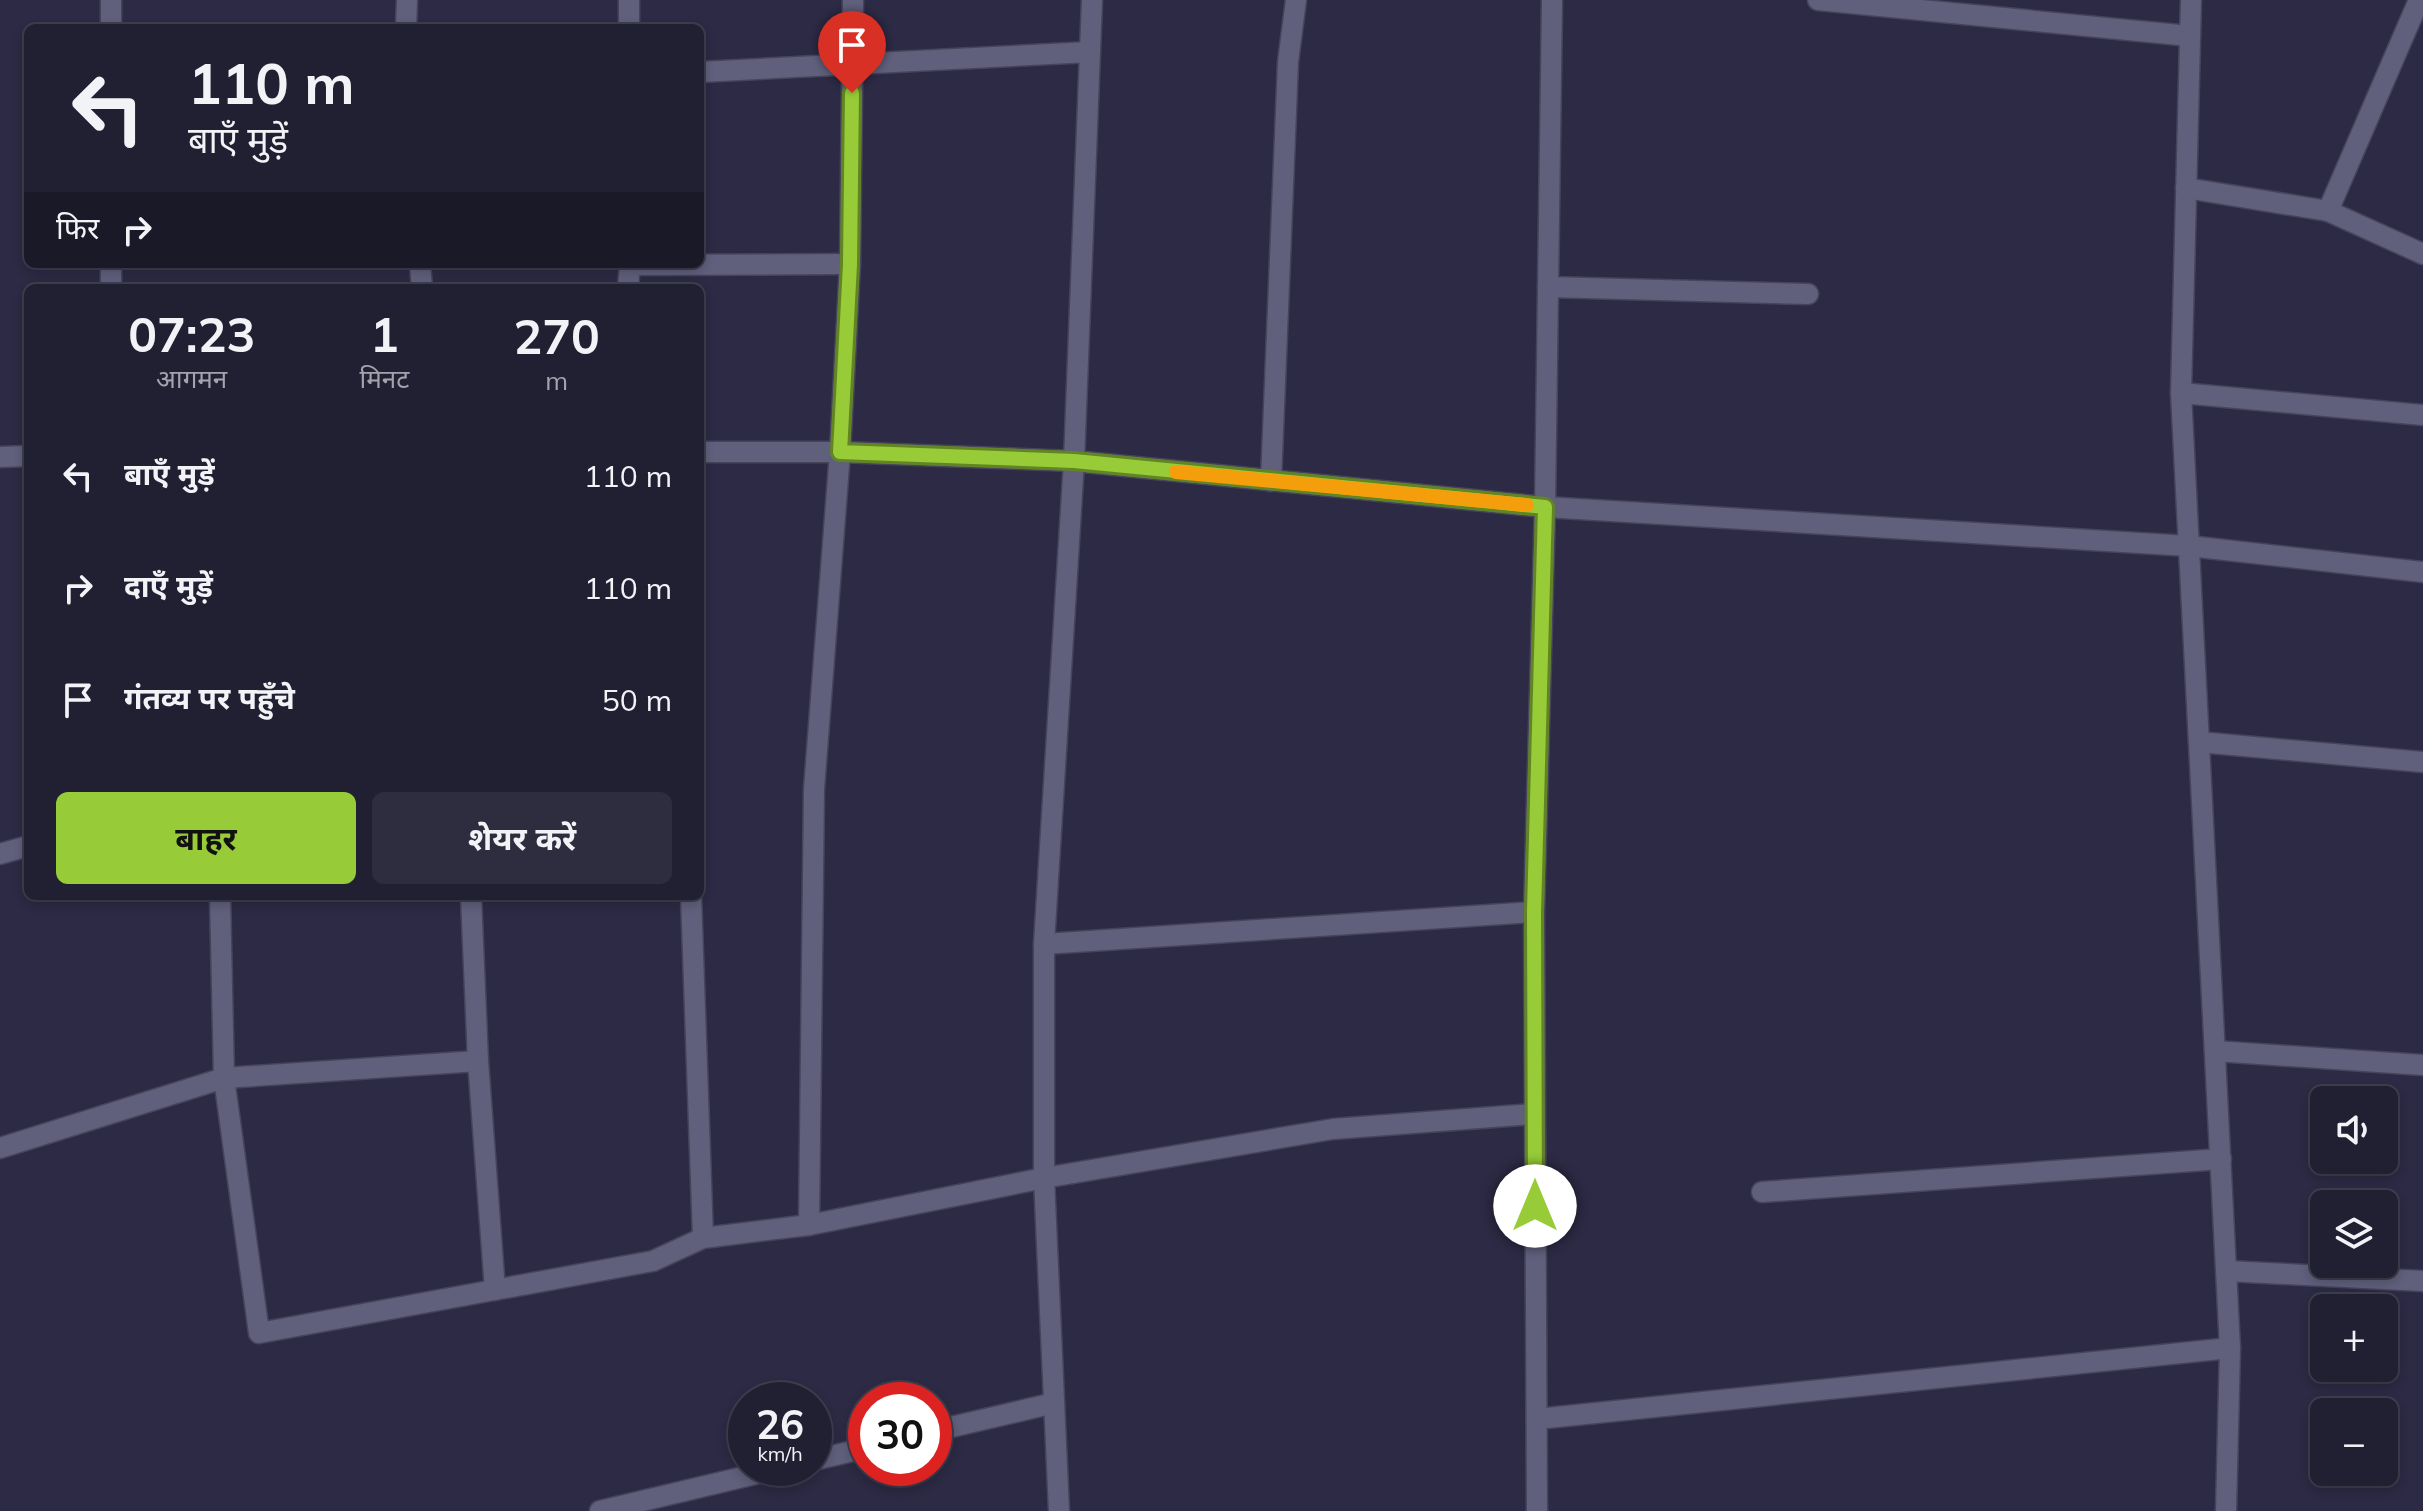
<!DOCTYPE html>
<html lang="hi">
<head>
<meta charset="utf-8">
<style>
  :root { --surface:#212033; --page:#2d2d3f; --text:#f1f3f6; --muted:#a2a3ac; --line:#3e3e4e; --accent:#97cc38 }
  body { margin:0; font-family:Mulish,"Noto Sans Devanagari",sans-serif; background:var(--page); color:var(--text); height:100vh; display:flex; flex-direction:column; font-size:30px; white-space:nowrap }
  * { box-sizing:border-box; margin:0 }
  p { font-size:26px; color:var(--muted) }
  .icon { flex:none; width:44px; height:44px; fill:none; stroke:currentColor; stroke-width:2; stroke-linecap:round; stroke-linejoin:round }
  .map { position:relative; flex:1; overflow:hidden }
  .sheet { position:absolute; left:24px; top:284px; width:680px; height:616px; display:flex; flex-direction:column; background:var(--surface); border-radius:12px; box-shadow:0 4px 12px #0003,0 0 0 2px var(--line) }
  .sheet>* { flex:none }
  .banner { position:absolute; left:24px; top:24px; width:680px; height:244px; border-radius:12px; box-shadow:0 4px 12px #0003,0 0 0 2px var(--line); background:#212033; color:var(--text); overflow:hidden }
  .buttons { position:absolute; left:2310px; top:1086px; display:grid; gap:16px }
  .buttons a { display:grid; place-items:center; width:88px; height:88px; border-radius:12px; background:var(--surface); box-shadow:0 4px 12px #0003,0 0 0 2px var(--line); font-size:40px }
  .speed { position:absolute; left:728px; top:1382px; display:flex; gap:16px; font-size:40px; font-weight:700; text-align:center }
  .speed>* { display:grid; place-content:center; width:104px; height:104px; border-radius:50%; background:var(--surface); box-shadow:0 4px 12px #0003,0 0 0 2px var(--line); line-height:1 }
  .speed small { font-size:20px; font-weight:400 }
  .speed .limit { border:12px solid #d22; background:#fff; color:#111 }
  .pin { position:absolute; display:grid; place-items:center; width:68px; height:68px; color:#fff; margin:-82px -34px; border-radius:50% 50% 50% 0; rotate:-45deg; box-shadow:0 0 8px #0007 }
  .pin .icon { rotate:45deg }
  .me { position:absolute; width:88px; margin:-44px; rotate:0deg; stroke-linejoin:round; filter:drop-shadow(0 0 6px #0008) }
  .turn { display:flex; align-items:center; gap:28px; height:168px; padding:0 32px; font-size:36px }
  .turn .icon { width:104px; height:104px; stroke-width:2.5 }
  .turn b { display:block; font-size:56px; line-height:68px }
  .then { display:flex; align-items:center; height:76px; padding:0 32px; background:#0003; gap:16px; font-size:30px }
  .eta { display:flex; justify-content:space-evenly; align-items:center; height:136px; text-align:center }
  .eta b { font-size:48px; font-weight:700; line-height:56px }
  .cta { display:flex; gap:16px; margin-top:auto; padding:16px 32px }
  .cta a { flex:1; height:92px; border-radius:12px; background:var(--accent); color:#111; font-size:32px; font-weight:700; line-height:92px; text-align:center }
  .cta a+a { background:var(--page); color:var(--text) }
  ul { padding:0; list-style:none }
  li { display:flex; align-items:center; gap:24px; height:112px; padding:0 32px }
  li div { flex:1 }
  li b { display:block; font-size:30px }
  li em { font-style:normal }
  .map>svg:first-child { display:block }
</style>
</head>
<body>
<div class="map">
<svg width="2423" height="1511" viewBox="0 0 2423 1511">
  <rect width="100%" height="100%" fill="#2c2a44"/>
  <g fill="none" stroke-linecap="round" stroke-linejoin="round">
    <defs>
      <g id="minor">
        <path d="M111,0V28"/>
        <path d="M1818,0L2190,36"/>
        <path d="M2191,0L2181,393L2230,1348L2226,1511"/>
        <path d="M406,28L407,0"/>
        <path d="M629,28V0"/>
        <path d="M700,72L1090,52"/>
        <path d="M2186,188L2328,211L2423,254"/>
        <path d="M2328,211L2419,0"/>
        <path d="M111,264V288"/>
        <path d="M420,264L422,288"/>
        <path d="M630,265L850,264"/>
        <path d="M1548,287L1808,294"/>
        <path d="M628,288L630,264"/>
        <path d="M2181,393L2423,415"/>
        <path d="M700,452H840L1074,461L1545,507L2189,546L2423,572"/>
        <path d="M0,457L28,456"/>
        <path d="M1271,481L1288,62L1296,0"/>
        <path d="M2199,742L2423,762"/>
        <path d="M0,854L28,846"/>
        <path d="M220,896L224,1078L259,1333L653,1261L703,1238L809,1225L1044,1178L1333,1129L1534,1114"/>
        <path d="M471,896L478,1061L495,1290"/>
        <path d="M691,896L703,1238"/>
        <path d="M1044,944L1534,912"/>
        <path d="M2215,1051L2423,1065"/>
        <path d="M0,1148L224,1078L478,1061"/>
        <path d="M1762,1192L2221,1159"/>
        <path d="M809,1225L814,789L840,452L850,264L853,0"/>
        <path d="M2227,1271L2423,1281"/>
        <path d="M1537,1419L2230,1348"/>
        <path d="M934,1431L1054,1403"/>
        <path d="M814,1460L866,1448"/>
        <path d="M600,1511L781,1468"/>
        <path d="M1059,1511L1044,1178V944L1074,461L1092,0"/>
        <path d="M1537,1511L1534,912L1545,507L1552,0"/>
      </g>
    </defs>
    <use href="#minor" stroke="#46445a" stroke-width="23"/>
    <use href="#minor" stroke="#605f7c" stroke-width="20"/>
  </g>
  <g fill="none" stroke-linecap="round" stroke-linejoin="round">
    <defs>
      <path id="route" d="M852,93L850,264L840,452L1074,461L1545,507L1534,912L1535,1206"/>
    </defs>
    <use href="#route" stroke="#628524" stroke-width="20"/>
    <use href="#route" stroke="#97cc38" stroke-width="14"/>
    <path stroke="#f59e0b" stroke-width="14" d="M1176,472L1527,505"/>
  </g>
</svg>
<div class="buttons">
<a><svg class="icon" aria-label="sound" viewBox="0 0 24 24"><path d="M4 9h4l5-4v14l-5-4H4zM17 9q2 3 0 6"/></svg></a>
<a><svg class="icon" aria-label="layers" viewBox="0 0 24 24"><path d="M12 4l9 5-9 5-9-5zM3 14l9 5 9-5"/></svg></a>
<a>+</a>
<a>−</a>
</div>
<div class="speed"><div>26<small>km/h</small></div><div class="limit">30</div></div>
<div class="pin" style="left:852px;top:93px;background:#d93025"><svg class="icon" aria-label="arrive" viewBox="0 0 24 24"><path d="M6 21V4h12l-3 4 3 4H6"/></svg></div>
<svg class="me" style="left:1535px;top:1206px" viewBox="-20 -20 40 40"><circle r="19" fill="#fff"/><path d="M0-13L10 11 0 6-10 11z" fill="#97cc38"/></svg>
<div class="banner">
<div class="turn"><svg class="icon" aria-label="left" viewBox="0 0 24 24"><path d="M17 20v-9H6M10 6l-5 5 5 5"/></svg><div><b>110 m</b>बाएँ मुड़ें</div></div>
<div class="then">फिर<svg class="icon" aria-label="right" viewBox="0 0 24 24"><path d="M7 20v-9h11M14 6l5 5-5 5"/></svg></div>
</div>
<section class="sheet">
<div class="eta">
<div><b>07:23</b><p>आगमन</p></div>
<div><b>1</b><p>मिनट</p></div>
<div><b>270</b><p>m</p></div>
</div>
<ul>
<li><svg class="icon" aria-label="left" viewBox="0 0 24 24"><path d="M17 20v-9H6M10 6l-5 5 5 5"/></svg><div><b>बाएँ मुड़ें</b></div><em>110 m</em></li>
<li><svg class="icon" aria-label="right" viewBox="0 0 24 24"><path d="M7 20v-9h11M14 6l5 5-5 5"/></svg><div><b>दाएँ मुड़ें</b></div><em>110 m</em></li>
<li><svg class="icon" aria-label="arrive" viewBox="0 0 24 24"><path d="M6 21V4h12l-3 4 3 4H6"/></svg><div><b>गंतव्य पर पहुँचे</b></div><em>50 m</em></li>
</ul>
<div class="cta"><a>बाहर</a><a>शेयर करें</a></div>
</section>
</div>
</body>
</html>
